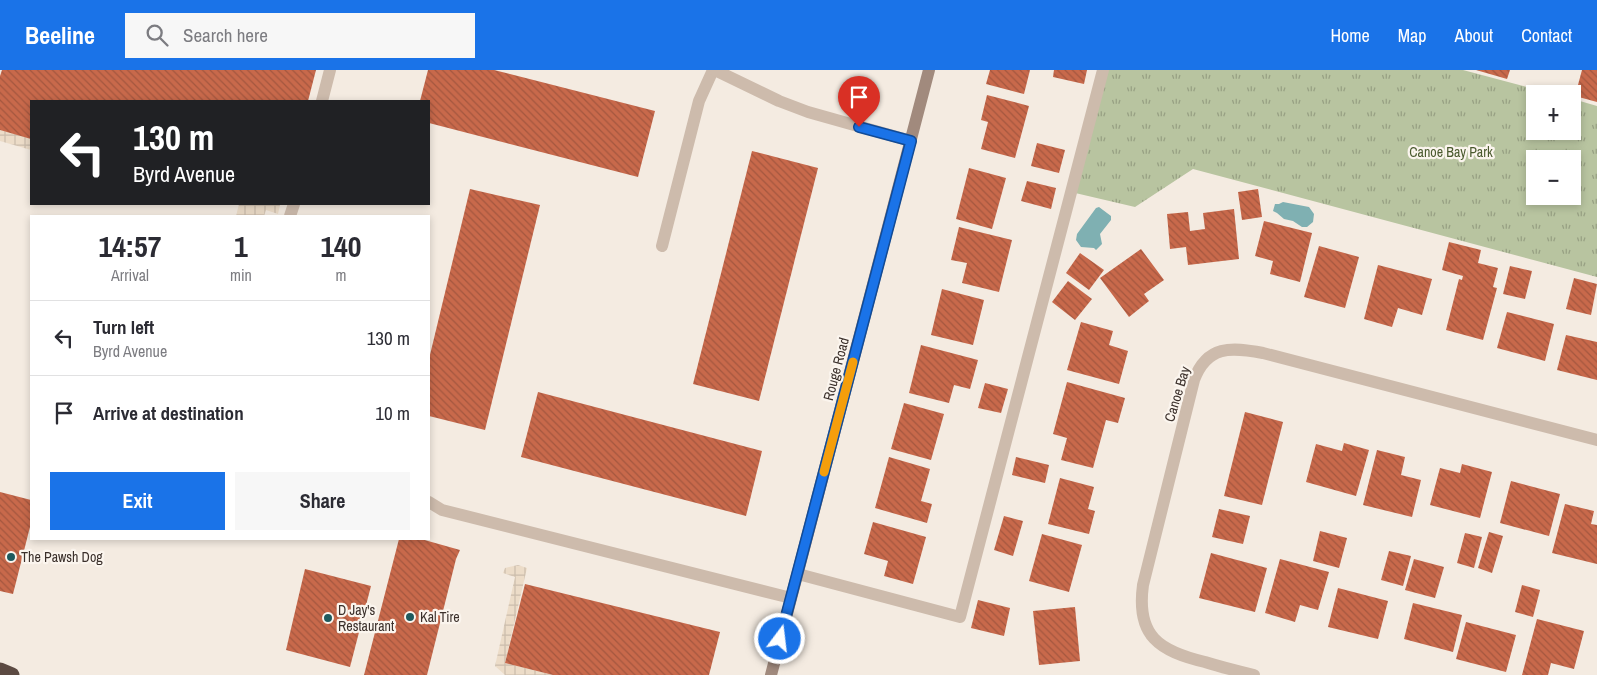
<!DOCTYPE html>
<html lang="en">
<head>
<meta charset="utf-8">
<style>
  :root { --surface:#fff; --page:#f7f7f7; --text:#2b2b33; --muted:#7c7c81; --line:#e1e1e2; --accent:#1a73e8 }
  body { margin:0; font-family:"Archivo Narrow",sans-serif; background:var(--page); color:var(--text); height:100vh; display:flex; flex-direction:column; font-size:19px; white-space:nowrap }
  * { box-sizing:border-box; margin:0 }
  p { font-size:16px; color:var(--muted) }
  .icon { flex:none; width:28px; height:28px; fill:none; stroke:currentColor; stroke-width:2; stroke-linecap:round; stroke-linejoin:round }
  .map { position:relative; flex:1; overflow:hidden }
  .drawer { position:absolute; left:30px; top:145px; width:400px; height:325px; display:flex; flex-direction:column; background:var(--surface); border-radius:0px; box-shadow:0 2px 8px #0003 }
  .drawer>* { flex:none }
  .banner { position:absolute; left:30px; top:30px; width:400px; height:105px; border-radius:0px; box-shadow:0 2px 8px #0003; background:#202124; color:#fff; overflow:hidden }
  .controls { position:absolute; left:1526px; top:15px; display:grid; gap:10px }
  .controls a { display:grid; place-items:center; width:55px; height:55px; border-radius:0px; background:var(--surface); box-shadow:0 2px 8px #0003; font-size:25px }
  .pin { position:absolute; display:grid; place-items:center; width:42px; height:42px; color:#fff; margin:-51px -21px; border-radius:50% 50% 50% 0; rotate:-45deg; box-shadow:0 0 5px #0007 }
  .pin .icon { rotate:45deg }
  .me { position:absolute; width:55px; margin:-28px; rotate:15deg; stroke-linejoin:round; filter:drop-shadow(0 0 4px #0008) }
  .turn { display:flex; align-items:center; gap:18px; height:105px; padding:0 20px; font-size:22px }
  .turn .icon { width:65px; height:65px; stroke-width:2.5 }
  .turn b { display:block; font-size:35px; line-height:42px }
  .eta { display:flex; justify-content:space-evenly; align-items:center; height:85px; text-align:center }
  .eta b { font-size:30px; font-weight:700; line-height:35px }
  .cta { display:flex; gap:10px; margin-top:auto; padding:10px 20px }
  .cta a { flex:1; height:58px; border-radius:0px; background:var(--accent); color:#fff; font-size:20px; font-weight:700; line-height:58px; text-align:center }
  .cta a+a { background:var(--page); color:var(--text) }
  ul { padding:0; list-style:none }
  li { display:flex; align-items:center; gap:15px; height:75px; padding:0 20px; border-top:1px solid var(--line) }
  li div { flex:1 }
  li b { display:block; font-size:19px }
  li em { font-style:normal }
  header { display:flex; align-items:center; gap:30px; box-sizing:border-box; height:70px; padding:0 25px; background:var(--accent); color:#fff }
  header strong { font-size:24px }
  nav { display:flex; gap:28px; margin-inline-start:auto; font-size:18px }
  .search { width:350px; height:45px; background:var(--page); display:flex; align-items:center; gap:12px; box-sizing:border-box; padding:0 18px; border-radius:0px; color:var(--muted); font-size:19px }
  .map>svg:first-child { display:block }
</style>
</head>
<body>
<header>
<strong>Beeline</strong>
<div class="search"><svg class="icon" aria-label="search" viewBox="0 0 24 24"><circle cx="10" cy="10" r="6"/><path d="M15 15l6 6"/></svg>Search here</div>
<nav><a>Home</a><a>Map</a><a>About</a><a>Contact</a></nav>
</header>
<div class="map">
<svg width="1597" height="605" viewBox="0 0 1597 605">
  <defs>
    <pattern id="grass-tufts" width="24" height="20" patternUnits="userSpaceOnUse" patternTransform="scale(1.25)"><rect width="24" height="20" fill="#b8c4a0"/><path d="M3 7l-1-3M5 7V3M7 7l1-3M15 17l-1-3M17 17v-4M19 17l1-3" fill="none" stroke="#97a083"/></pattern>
    <pattern id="plaza-grid" width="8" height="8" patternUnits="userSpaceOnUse" patternTransform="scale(1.25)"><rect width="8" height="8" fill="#ecdcc8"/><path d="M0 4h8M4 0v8" fill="none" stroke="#cbbdac"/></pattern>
    <pattern id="building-back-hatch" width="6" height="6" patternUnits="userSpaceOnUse" patternTransform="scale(1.25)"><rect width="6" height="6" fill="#c8694b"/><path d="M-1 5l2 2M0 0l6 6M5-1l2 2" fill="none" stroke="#a4573f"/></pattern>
  </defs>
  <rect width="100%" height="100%" fill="#f4ebe1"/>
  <path fill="url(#grass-tufts)" fill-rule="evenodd" d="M1103,0H1463L1553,24H1535V61H1572L1573,29L1597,36V207L1193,99L1135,137L1071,122ZM1535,89H1572V126H1535Z"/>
  <g fill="url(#plaza-grid)">
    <path d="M0,60L31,68V80L0,71Z"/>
    <path d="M238,134H274L280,135L278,144L266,140L264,146H236L239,134Z"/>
    <path d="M518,495L527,498L505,593L553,605H505L495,596L515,507L503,503L505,498Z"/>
  </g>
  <g fill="#7fb0b2">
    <path d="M1283,132L1309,137L1314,144L1313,152L1307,157H1302L1293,151L1284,149L1277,143L1273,141L1275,134H1279Z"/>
    <path d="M1099,137L1111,146V150L1100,164L1102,174L1096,180L1094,178L1081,177L1076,170L1077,164L1096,138Z"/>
  </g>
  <g fill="url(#building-back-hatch)">
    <path d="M2,0H316L308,31H31V69L0,60V6Z"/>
    <path d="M428,0H494L655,41L638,107L429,53V31H420Z"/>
    <path d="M990,0H1030L1024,24L986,14Z"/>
    <path d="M1054,0H1087L1084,14L1053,7Z"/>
    <path d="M1476,0H1510L1507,9Z"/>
    <path d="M1582,0H1597V32L1575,26Z"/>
    <path d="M987,25L1029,36L1015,88L981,79L988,52L981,50Z"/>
    <path d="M1037,73L1065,80L1059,103L1031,96Z"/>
    <path d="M752,81L818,98L759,331L693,314Z"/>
    <path d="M969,98L1006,108L992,159L956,149Z"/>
    <path d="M1027,111L1056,118L1051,139L1021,131Z"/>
    <path d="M470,119L540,135L485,360L429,346V289Z"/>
    <path d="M1258,119L1262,147L1242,150L1238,122Z"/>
    <path d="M1234,139L1239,189L1188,195L1186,177L1170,179L1167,144L1188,142L1190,161L1205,159L1203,143Z"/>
    <path d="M1264,151L1312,163L1300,212L1270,204L1273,191L1255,186Z"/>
    <path d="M959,157L1012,170L999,222L962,213L967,193L951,190Z"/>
    <path d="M1449,172L1481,180L1478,193L1498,198L1493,217L1497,218L1483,270L1446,260L1459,209L1462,210L1463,206L1442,200Z"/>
    <path d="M1319,176L1359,187L1345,238L1304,227Z"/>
    <path d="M1141,179L1164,210L1144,224L1149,231L1129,247L1100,208Z"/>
    <path d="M1080,183L1104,200L1089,220L1066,203Z"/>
    <path d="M1378,195L1432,209L1422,245L1398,238L1392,257L1364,249Z"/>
    <path d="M1510,196L1532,201L1525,229L1503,224Z"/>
    <path d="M1574,208L1597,214L1591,245L1566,239Z"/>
    <path d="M1068,211L1092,229L1075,250L1052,232Z"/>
    <path d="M942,219L984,230L973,275L931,265Z"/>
    <path d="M1507,242L1554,254L1545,291L1497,278Z"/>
    <path d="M1081,252L1113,261L1109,275L1128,281L1119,314L1067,300Z"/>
    <path d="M1566,265L1597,272V310L1557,300Z"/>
    <path d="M921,275L978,290L970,319L954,315L949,333L909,323Z"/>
    <path d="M1067,312L1125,328L1118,353L1106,350L1093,398L1061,390L1067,368L1053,364Z"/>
    <path d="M985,313L1008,319L1001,343L978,338Z"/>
    <path d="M538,322L762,381L746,446L521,387Z"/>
    <path d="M904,333L944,344L931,390L891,379Z"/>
    <path d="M1245,342L1283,352L1262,435L1224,426Z"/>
    <path d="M1344,373L1369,380L1356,426L1306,412L1316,374L1342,381Z"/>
    <path d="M1377,380L1405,387L1401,405L1421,410L1412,447L1363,435Z"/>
    <path d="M889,387L930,399L921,431L932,434L927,453L875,438Z"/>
    <path d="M1016,387L1049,395L1045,413L1012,405Z"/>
    <path d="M1462,394L1492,402L1480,448L1430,435L1440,398L1460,403Z"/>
    <path d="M1060,408L1094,417L1088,439L1095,441L1089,464L1048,454Z"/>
    <path d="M1511,411L1560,424L1549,466L1500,453Z"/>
    <path d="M0,422L31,430V453L13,524L0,521Z"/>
    <path d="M1565,434L1594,441L1591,454L1597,455V494L1552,483Z"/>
    <path d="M1219,439L1250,446L1243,474L1212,467Z"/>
    <path d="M1004,446L1023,451L1013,486L994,480Z"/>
    <path d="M873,452L926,467L913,514L884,506L888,491L864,484Z"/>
    <path d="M1320,461L1347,468L1339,498L1313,491Z"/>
    <path d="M1489,462L1503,466L1492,503L1478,498Z"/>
    <path d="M1465,463L1482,467L1474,498L1457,493Z"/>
    <path d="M1042,464L1082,475L1069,522L1029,511Z"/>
    <path d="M399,469H421L460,480L456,489L427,605H364Z"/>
    <path d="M1389,481L1411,486L1403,516L1381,510Z"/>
    <path d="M1211,483L1267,498L1255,542L1199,528Z"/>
    <path d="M1280,489L1329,502L1318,540L1300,535L1295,552L1265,543Z"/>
    <path d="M1414,489L1444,497L1435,528L1405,520Z"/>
    <path d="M305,499L371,516L350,597L286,580Z"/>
    <path d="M525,514L720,562L709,605H553L505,593Z"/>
    <path d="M1522,515L1540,520L1533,547L1515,542Z"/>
    <path d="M1338,518L1388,531L1378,569L1328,557Z"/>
    <path d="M978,530L1010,538L1004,566L971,558Z"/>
    <path d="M1413,533L1462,545L1453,582L1404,569Z"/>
    <path d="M1075,537L1080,591L1039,595L1033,541Z"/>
    <path d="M1537,549L1584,561L1574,599L1551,593L1548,605H1522Z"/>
    <path d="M1466,552L1516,565L1506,602L1456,589Z"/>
  </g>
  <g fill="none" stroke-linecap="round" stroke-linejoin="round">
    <g stroke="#cdbbac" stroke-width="12">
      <path d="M322,31L330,0"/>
      <path d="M290,146L294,134"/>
      <path d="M662,176L699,31L713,0"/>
      <path d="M429,432L442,440L791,528"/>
      <path d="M798,504L960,547L1103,0"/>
    </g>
    <g stroke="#cdbbac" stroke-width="12">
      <path d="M715,0L779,31L808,42L911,71"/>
      <path d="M1254,605C1237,601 1221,597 1205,592C1159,581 1136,566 1143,515L1194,310C1207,275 1231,277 1263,283L1597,370"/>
    </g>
    <path stroke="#a18a7d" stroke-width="12" d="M771,605L929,0"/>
    <path stroke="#5c4a42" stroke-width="15" d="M0,600L12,605"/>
  </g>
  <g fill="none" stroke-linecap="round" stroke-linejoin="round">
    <defs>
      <path id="route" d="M780,569L911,71L859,57"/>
    </defs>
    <use href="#route" stroke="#114b97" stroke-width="12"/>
    <use href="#route" stroke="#1a73e8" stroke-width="9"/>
    <path stroke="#f59e0b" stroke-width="9" d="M824,402L853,292"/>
  </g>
  <g fill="#1f5a5e" stroke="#fbf5ee" stroke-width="2">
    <circle cx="11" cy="487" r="5"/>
    <circle cx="410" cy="547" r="5"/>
    <circle cx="328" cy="548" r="5"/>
  </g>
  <g text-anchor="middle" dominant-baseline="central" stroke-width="4.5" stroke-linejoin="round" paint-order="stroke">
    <g font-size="14" fill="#4a5a2e" stroke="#fbf5ee">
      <text x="1451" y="82">Canoe Bay Park</text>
    </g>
    <g font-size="14" fill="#3b302b" stroke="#fbf5ee">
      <text transform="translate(836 299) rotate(-75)">Rouge Road</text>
      <text transform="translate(1177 324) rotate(-73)">Canoe Bay</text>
    </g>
    <g font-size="14" fill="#3b302b" stroke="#fbf5ee" text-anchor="start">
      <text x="21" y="487">The Pawsh Dog</text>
      <text x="338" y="540">D Jay's<tspan x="338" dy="16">Restaurant</tspan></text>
      <text x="420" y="547">Kal Tire</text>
    </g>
  </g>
</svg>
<div class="controls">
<a>+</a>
<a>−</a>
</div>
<div class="pin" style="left:859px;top:57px;background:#d93025"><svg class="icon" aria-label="arrive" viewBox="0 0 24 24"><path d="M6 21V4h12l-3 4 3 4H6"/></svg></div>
<svg class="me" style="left:780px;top:569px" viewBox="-20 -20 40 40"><circle r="17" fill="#1a73e8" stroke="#fff" stroke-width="3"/><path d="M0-11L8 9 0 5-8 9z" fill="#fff"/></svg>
<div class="banner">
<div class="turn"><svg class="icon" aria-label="left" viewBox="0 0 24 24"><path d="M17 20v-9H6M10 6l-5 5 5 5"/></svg><div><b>130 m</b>Byrd Avenue</div></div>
</div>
<section class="drawer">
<div class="eta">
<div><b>14:57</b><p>Arrival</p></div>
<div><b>1</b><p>min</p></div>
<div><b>140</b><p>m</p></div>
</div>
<ul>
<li><svg class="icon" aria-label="left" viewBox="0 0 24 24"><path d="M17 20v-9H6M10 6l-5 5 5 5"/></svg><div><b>Turn left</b><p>Byrd Avenue</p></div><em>130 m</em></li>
<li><svg class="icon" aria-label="arrive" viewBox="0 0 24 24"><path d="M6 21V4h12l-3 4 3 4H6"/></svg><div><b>Arrive at destination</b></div><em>10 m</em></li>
</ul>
<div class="cta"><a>Exit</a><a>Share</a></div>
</section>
</div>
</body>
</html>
